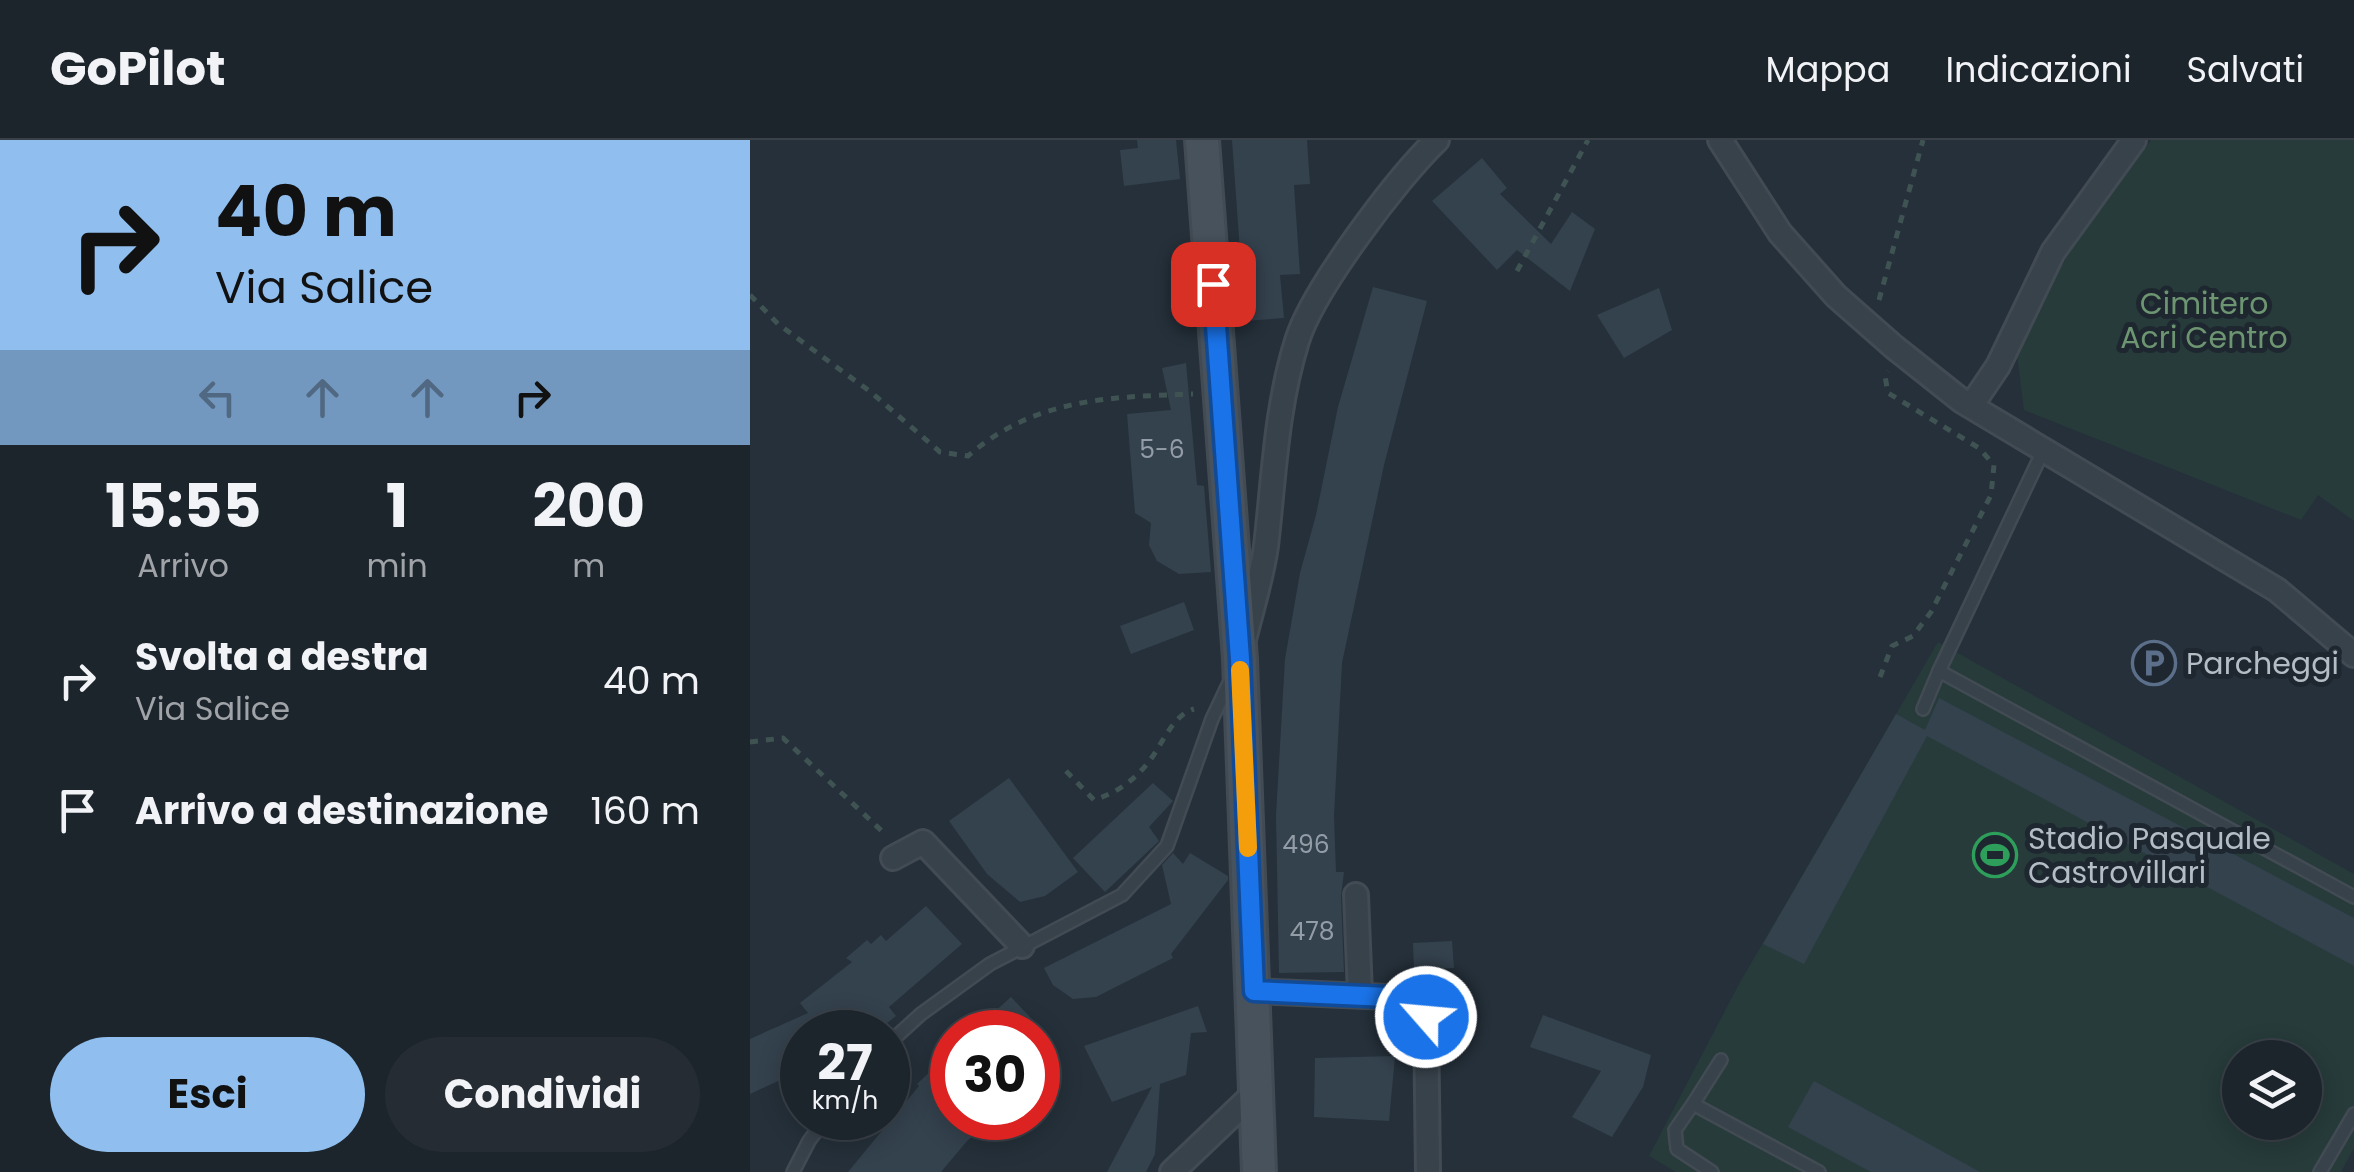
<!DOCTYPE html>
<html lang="it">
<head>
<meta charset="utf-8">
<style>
  :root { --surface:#1c242c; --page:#252c34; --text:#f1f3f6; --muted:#a0a4a9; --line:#3a4148; --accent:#90bfef }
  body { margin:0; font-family:Poppins,sans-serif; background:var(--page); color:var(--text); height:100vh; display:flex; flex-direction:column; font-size:38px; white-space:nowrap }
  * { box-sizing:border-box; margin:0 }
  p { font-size:32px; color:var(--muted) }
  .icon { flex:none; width:55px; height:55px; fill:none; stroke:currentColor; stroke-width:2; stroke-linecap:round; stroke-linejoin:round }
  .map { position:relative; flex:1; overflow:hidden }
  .sheet { display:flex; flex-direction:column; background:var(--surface); width:750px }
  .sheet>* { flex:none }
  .hud { background:#90bfef; color:#111; overflow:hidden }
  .controls { position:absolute; left:1472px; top:900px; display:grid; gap:20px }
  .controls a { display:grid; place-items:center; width:100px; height:100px; border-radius:50%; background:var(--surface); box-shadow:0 5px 25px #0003,0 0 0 2px var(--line); font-size:50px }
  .speed { position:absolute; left:30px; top:870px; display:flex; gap:20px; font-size:50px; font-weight:700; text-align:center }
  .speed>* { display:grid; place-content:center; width:130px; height:130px; border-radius:50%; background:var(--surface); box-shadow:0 5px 25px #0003,0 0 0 2px var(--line); line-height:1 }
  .speed small { font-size:25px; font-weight:400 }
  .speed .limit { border:15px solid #d22; background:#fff; color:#111 }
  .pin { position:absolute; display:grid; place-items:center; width:85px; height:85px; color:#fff; margin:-42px; border-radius:20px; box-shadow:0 5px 15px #0006 }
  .me { position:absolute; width:110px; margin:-55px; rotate:297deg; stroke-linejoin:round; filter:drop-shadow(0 0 8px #0008) }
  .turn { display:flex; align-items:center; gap:35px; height:210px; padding:0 50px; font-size:45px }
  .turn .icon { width:130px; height:130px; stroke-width:2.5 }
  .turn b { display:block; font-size:70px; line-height:85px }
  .lanes { display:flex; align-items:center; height:95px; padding:0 50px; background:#0003; justify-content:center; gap:50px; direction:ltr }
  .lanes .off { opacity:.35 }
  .eta { display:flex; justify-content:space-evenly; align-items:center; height:170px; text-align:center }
  .eta b { font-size:60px; font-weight:700; line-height:70px }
  .action { display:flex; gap:20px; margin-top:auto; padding:20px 50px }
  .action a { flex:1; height:115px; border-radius:60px; background:var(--accent); color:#111; font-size:40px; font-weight:700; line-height:115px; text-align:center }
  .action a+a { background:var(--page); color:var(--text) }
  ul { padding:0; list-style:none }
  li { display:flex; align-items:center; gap:30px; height:130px; padding:0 50px }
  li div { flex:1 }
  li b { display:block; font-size:38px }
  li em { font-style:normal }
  header { display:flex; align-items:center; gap:60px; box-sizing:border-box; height:140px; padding:0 50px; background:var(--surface); border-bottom:2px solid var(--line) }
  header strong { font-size:48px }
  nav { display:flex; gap:55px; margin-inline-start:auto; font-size:35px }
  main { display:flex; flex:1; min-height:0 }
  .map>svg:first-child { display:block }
</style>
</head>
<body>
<header>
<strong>GoPilot</strong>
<nav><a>Mappa</a><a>Indicazioni</a><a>Salvati</a></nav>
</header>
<main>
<section class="sheet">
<div class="hud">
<div class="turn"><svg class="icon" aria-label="right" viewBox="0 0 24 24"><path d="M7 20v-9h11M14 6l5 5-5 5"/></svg><div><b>40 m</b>Via Salice</div></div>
<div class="lanes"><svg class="icon off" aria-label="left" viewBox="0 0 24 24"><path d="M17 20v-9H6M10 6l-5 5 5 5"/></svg><svg class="icon off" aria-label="ahead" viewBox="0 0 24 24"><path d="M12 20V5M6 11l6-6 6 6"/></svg><svg class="icon off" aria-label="ahead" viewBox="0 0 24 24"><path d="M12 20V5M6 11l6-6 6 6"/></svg><svg class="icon" aria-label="right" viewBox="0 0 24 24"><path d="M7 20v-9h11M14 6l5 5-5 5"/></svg></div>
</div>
<div class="eta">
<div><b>15:55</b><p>Arrivo</p></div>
<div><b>1</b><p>min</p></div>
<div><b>200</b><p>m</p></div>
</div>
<ul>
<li><svg class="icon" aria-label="right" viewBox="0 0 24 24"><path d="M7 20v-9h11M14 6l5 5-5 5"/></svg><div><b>Svolta a destra</b><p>Via Salice</p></div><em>40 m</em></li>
<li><svg class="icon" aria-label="arrive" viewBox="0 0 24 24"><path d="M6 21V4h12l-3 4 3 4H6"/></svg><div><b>Arrivo a destinazione</b></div><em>160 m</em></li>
</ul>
<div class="action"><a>Esci</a><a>Condividi</a></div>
</section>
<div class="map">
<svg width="1604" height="1032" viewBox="0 0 1604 1032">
  <rect width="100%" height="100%" fill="#25303a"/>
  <g fill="#273b3b" fill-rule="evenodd">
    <path d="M1401,0H1604V381L1568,355L1551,380L1274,270L1266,206L1334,87Z"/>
    <path d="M1188,502L1604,734V1008L1591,1032H926L899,1016L989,844ZM1490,918H1555V982H1490Z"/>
  </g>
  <g fill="#34424e">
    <path d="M387,0H426L430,39L374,46L370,10L388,8Z"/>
    <path d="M482,0H557L560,44L544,45L550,134L530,135L534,178L495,181Z"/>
    <path d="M732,18L757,48L750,54L801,104L822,72L845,89L820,151L767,110L747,130L682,61Z"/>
    <path d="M623,147L677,161L634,325L592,523L584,676L586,732H594L591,756L594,832L529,833L526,675L535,519L550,433L566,375L588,267Z"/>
    <path d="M909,148L922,190L874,218L847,175Z"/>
    <path d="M436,223L447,345L454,346L461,432L429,434L407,421L399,405L401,383L385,373L377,274L421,270L412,228Z"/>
    <path d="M434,462L444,490L381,514L370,486Z"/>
    <path d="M1189,558L1604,778V826L1177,596L1054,824L1013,804L1146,574L1175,590Z"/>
    <path d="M259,638L328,732L295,756L270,762L237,734L199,681Z"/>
    <path d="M403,643L423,661L399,687L409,701L355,752L323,718Z"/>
    <path d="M423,713L433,724L440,713L478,736V740L421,814L423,818L346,857L323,859L303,845L294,828L421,764L412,725Z"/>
    <path d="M176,766L212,804L139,867L146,876L126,892H52V930L0,954V899L58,873L50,863L102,822L96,818L117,800L121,804L131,795L136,801Z"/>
    <path d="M702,801L704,828L664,830L663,803Z"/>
    <path d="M261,857L294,892H222Z"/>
    <path d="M448,866L457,892L441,893L436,935L410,944L405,1014L396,1032H357L402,947L362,962L334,906Z"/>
    <path d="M793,875L901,915L893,947L862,997L822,977L851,931L780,907Z"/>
    <path d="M202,911V978H242L217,1001L191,1032H98L169,946L167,944Z"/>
    <path d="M645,916L639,981L564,977L565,918Z"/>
    <path d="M1064,941L1230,1032H1121L1038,987Z"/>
  </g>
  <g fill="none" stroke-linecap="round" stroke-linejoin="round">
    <defs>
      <g id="service">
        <path d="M1189,531L1293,311"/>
        <path d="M1173,569L1189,531L1604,757"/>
        <path d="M138,904L171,874L240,824L372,755L417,706L462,579L480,541"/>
        <path d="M943,964L971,920"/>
        <path d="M43,1032L59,1001L76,978"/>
        <path d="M962,1032L927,1009L925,990L943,964L1069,1032"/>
        <path d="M1570,1032L1604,974"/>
      </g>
      <g id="minor">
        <path d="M970,0L1030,93L1086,156L1144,207L1212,261L1527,450L1604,515"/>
        <path d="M1221,266L1248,226L1303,112L1384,0"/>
        <path d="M495,496C502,467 512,436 516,406C524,337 526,268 547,201C562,151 647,38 687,0"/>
        <path d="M143,718L173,702L272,806"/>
        <path d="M606,755L610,854"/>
        <path d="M504,851L660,858L676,877L678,1032"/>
        <path d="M422,1032L507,951"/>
      </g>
      <path id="secondary" d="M452,0L490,519L509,1032"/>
    </defs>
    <use href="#service" stroke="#424b53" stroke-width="16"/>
    <use href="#minor" stroke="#424b53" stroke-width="28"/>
    <use href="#secondary" stroke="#424b53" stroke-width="38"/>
    <g stroke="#405353" stroke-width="5" stroke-dasharray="8 8" stroke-linecap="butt">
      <path d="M767,131L838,0"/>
      <path d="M0,155L28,184L122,253L190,312L218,316C285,258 359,257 443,254"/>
      <path d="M1129,160L1173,0"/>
      <path d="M1130,537L1142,506L1163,496L1181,472L1241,355L1244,325L1229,308L1138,253L1135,236L1138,231"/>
      <path d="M0,602L33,598L134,693"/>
      <path d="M316,631L344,660C366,653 382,642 397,624C412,606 422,575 444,569"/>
    </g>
    <use href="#service" stroke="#38424b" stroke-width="11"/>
    <use href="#minor" stroke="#38424b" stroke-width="22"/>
    <use href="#secondary" stroke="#47525d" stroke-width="32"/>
  </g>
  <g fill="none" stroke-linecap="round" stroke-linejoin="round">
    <defs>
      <path id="route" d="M463,144L490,519L504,851L660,858L676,877"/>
    </defs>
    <use href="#route" stroke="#114b97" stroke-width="25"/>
    <use href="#route" stroke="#1a73e8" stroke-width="18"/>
    <path stroke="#f59e0b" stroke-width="18" d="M490,530L498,708"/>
  </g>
  <defs>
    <symbol id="parking-ring" viewBox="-11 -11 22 22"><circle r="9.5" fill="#1e272f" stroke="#5c6f8a" stroke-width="1.5"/><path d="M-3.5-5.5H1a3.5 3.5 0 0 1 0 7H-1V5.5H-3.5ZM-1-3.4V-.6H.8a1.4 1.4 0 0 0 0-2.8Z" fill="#5c6f8a"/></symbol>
    <symbol id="stadium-ring" viewBox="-11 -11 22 22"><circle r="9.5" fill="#1e272f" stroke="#2e9e5b" stroke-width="1.5"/><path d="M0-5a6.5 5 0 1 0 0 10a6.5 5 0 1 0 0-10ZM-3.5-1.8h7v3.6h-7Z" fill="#2e9e5b"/></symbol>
  </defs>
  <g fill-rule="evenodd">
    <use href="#parking-ring" x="1379" y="498" width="50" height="50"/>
    <use href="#stadium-ring" x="1220" y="690" width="50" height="50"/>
  </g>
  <g text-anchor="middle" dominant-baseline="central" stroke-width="10" stroke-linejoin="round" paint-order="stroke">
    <g font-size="25" fill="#939da7">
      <text x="412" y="309">5-6</text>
      <text x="556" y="704">496</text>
      <text x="562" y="791">478</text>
    </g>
    <g font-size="30" fill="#6d9572" stroke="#1e272f">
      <text x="1454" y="163">Cimitero<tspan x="1454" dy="34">Acri Centro</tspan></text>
    </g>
    <g font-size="30" fill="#b4bdc6" stroke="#1e272f" text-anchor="start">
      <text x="1436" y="523">Parcheggi</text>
      <text x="1278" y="698">Stadio Pasquale<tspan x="1278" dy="34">Castrovillari</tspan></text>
    </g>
  </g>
</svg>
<div class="controls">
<a><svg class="icon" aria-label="layers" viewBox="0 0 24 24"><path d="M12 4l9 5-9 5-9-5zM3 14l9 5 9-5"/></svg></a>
</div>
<div class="speed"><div>27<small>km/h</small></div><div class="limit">30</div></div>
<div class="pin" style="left:463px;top:144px;background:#d93025"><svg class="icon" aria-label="arrive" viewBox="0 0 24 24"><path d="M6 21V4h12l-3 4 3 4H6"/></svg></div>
<svg class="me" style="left:676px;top:877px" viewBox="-20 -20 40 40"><circle r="17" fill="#1a73e8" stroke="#fff" stroke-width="3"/><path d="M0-11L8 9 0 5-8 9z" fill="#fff"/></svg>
</div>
</main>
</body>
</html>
